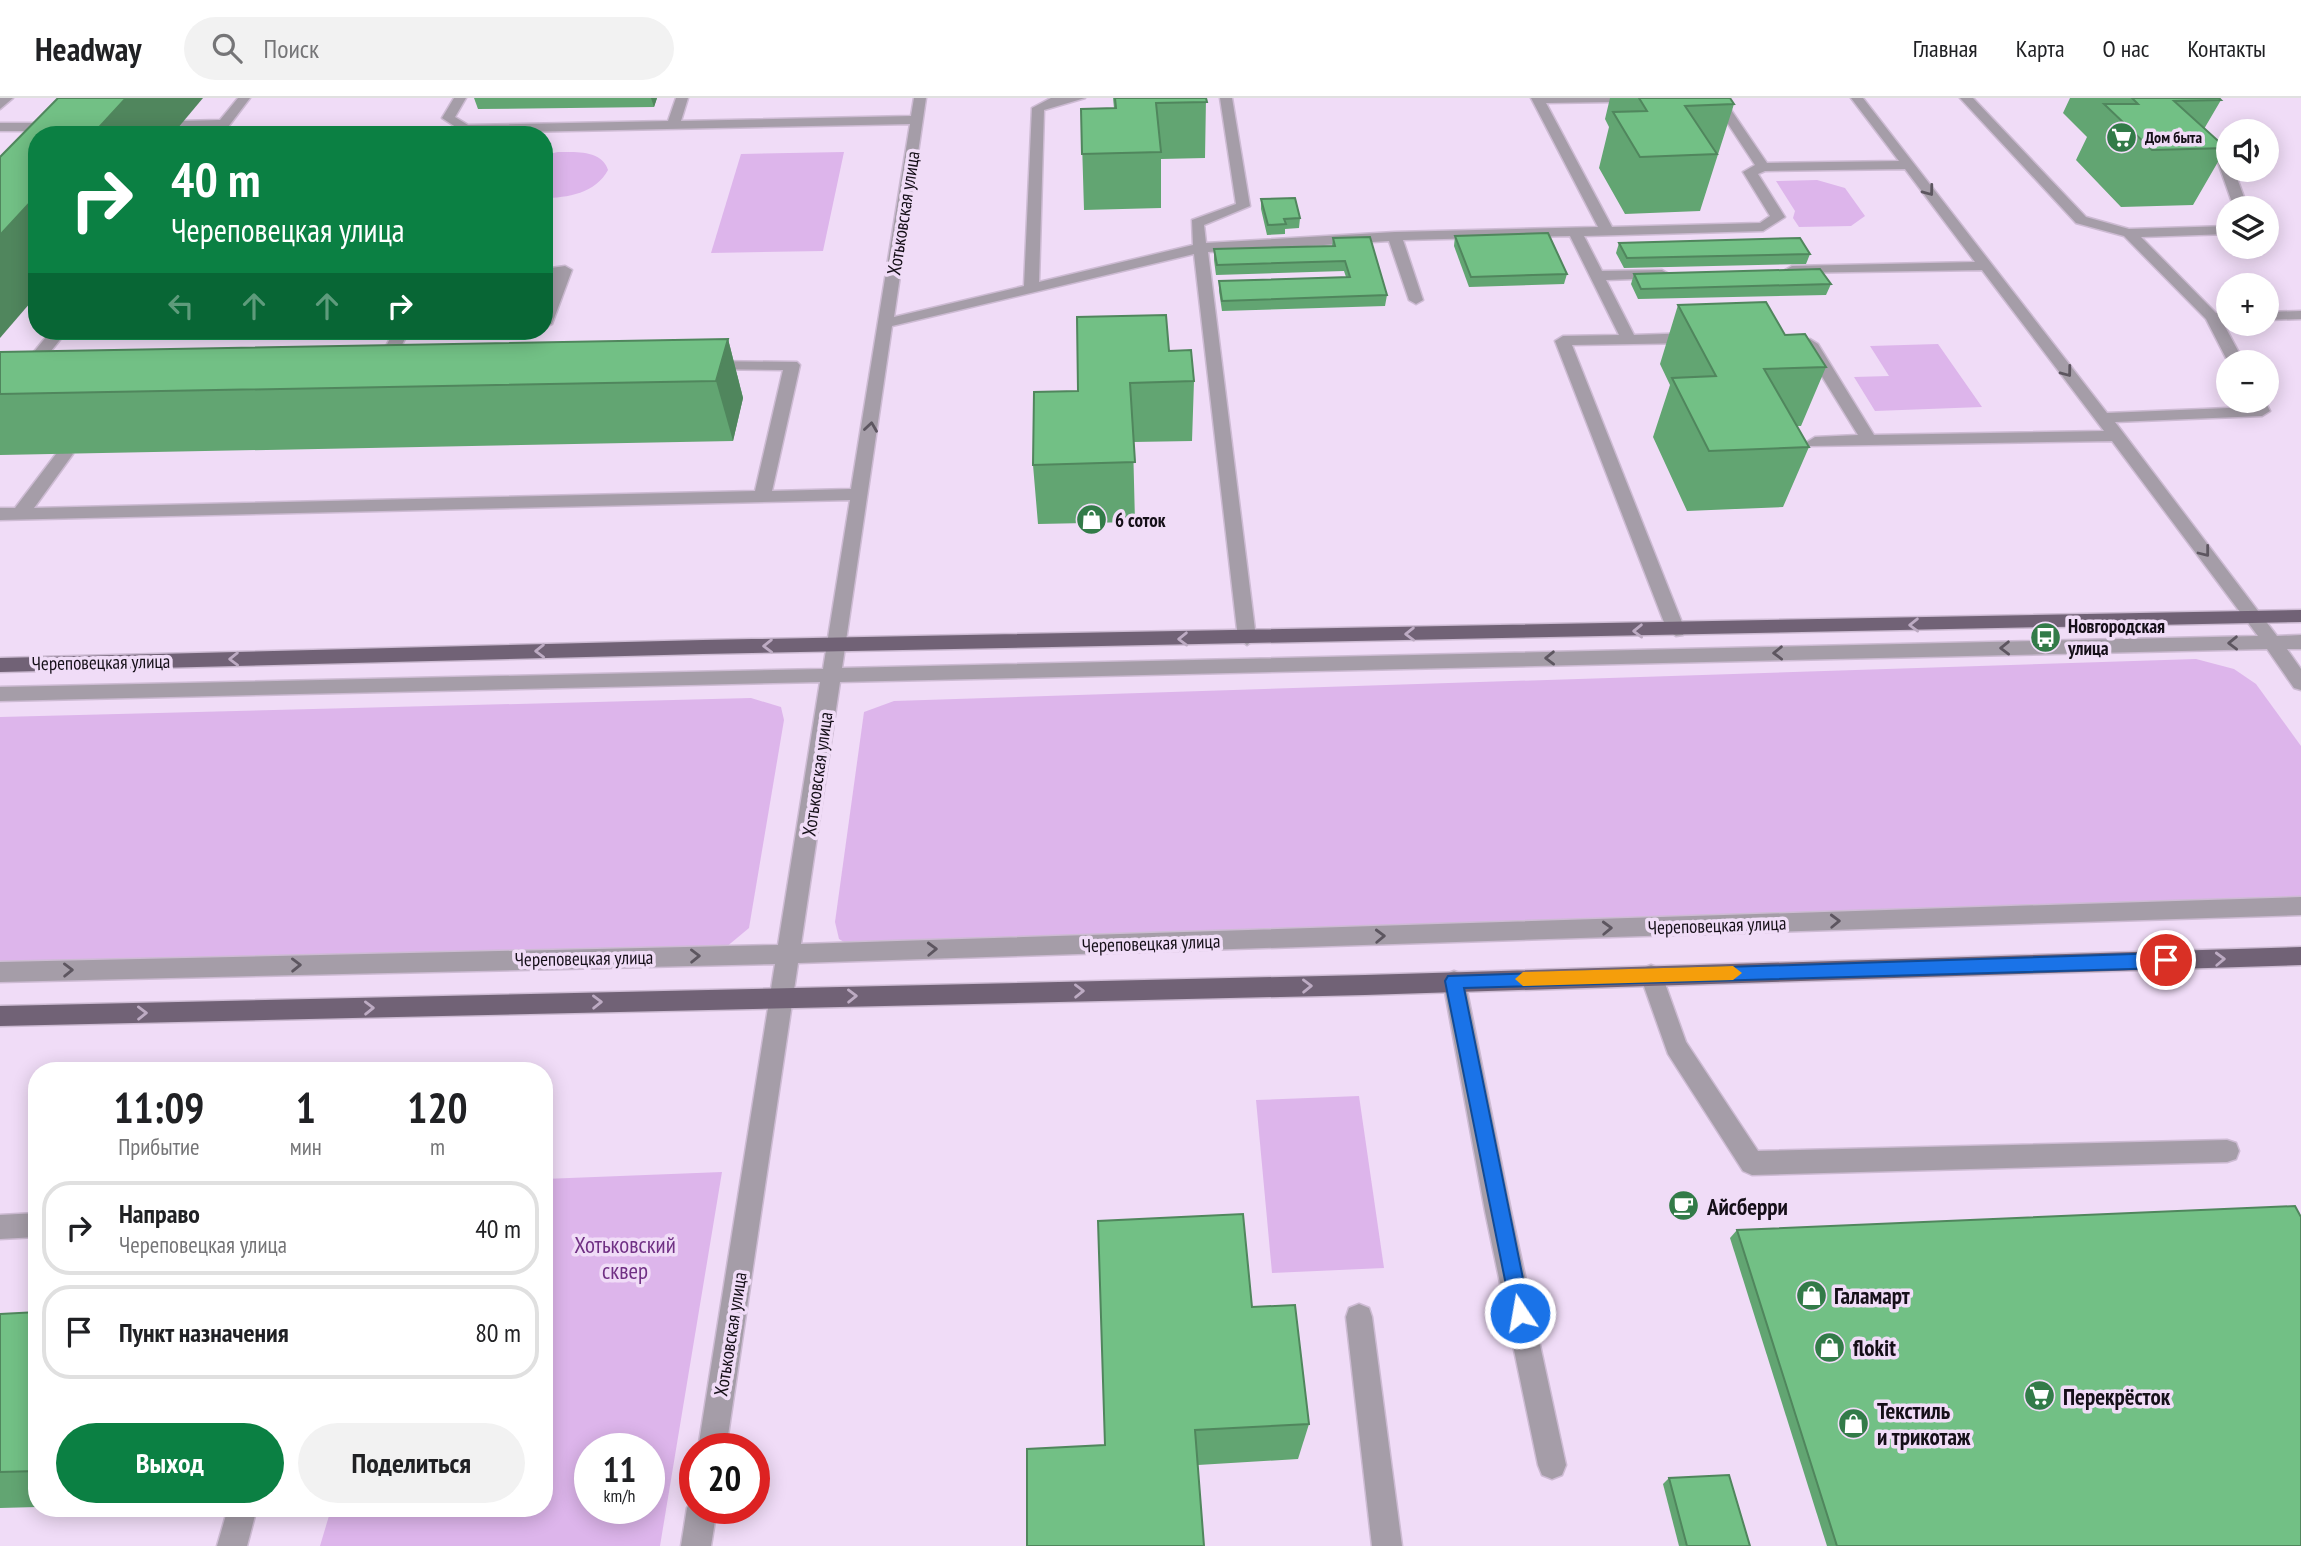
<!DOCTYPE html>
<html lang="ru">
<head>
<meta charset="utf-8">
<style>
  :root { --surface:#fff; --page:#f2f2f2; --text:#202124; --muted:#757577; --line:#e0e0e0; --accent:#0b8043 }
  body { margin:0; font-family:"PT Sans Narrow",sans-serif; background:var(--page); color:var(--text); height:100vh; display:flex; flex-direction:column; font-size:26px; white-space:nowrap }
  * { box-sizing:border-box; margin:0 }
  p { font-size:23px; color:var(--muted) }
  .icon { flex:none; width:38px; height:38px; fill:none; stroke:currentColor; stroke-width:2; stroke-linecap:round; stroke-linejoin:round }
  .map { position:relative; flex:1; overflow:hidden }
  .sheet { position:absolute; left:28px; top:964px; width:525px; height:455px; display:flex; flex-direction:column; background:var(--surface); border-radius:28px; box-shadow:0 4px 18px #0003 }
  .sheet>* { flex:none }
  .guide { position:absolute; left:28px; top:28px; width:525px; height:214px; border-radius:28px; box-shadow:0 4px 18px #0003; background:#0b8043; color:#fff; overflow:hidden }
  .controls { position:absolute; left:2216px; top:21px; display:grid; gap:14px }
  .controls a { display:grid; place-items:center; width:63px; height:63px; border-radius:50%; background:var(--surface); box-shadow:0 4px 18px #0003; font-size:35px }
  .speed { position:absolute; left:574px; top:1335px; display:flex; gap:14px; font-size:35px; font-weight:700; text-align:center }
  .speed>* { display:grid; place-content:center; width:91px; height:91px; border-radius:50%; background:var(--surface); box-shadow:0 4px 18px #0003; line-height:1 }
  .speed small { font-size:18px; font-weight:400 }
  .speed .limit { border:10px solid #d22; background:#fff; color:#111 }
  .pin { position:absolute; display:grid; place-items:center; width:60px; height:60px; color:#fff; margin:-30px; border:4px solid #fff; border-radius:50%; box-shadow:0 2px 7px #0007 }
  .me { position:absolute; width:77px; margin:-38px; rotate:348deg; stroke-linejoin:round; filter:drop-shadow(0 0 5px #0008) }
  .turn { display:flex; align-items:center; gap:24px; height:147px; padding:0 28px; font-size:32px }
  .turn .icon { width:91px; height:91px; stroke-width:2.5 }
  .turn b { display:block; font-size:49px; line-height:60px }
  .lanes { display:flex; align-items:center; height:66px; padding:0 28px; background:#0003; justify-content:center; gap:35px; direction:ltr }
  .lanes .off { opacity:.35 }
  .eta { display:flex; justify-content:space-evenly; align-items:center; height:119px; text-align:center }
  .eta b { font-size:42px; font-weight:600; line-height:49px }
  .cta { display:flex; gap:14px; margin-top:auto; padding:14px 28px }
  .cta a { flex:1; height:80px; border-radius:42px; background:var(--accent); color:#fff; font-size:28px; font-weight:600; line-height:80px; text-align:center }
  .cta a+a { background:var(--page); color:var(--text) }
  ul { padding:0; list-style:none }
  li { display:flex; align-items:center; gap:21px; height:94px; margin:0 14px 10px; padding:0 14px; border:4px solid var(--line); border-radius:28px }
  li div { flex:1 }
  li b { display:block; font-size:26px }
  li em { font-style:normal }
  header { display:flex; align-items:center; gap:42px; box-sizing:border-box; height:98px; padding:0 35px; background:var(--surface); border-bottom:2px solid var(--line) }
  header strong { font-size:33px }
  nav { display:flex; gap:38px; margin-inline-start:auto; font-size:24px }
  .search { width:490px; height:63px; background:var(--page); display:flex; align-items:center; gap:18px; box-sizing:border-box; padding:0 24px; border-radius:38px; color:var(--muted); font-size:26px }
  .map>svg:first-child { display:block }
</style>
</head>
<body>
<header>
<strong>Headway</strong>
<div class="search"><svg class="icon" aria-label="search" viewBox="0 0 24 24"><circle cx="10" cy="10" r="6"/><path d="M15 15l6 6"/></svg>Поиск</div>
<nav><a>Главная</a><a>Карта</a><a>О нас</a><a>Контакты</a></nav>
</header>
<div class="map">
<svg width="2301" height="1448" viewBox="0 0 2301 1448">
  <rect width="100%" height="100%" fill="#f0dcf7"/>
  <g fill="#ddb5eb" fill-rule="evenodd">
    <path d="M558,54C576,54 602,52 608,72C596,95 567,100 544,100V57Z"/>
    <path d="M844,54L823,153L711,155L741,56Z"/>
    <path d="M1817,82L1845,90L1865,118L1851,128L1799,129L1793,120L1795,113L1776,83Z"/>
    <path d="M1938,246L1982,309L1875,313L1854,279L1889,278L1870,248Z"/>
    <path d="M2196,561L2234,571L2256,586L2301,648V807L856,851L839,841L835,824L864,614L894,603Z"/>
    <path d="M751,600L781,609L784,622L749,830L713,860L0,878V619Z"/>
    <path d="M1359,998L1384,1170L1272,1175L1256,1002Z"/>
    <path d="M722,1074L660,1448H320L331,1411L544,1410V1081ZM649,1351V1410H590V1351Z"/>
  </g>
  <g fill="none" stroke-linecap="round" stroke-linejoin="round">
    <defs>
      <g id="minor">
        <path d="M0,0H13L0,11Z"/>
        <path d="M238,0H250L222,37H209L214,30L180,31L174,27L180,23L220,22Z"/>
        <path d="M454,0H466L455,19L468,27L668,23L676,0H688L681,23L911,18L914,0H926L894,219L1024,188L1032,10L1051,0H1085L1044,12L1039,184L1193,147L1192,122L1236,106L1220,0H1232L1250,108L1204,127L1206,145L1395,134L1598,129L1531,0H1618L1612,4L1546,5L1612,129L1760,125L1770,118L1743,74L1755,67L1711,0H1723L1767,65L1899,63L1851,0H1863L2107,315L2252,309L2249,303H2265L2270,313L2262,318L2115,324L2277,538L2301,537V551H2287L2301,571V592L2294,590L2267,551L840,584L801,846L2301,799V817L798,865L726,1351H698L775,866L0,884V864L778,847L820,584L0,603V589L823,571L850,402L0,422V410H15L59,352L65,351L73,356L34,410L755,393L783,272L700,271V265L706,263L797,264L800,267L772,393L851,391L910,26L465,35L442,20ZM1905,71L1975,164L1792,168L1785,172L1787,175L1982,172L2104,333L1874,337L1818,246L1810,241L1802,246L1858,337L1815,339L1807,344L1809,348L2112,343L2258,538L842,570L892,228L1194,156L1238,540L1247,547L1256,540L1208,154L1389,143L1409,202L1416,206L1423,202L1403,142L1570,138L1619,237L1563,238L1555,243L1667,532L1676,538L1683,537L1685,532L1572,247L1695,245L1703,240L1695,235L1634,237L1606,182L1662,180L1669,176L1662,172L1602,173L1584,138L1763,133L1785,119L1758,76L1765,73Z"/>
        <path d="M1960,0H1973L2086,119L2129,131L2228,128V136L2141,139L2216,215H2228V223H2222L2244,264H2228L2206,221L2124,138L2076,125Z"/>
        <path d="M2155,0H2168L2227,55L2228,72H2234L2248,110H2234L2216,59Z"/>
        <path d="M0,25H57L63,29L57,33H0Z"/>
        <path d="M565,168L572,172L552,226L544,230V206L553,183L549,191L544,192V171Z"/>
        <path d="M2301,213V221L2266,222V214Z"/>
        <path d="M51,233H67L31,278H19V272Z"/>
        <path d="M394,233H409L388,274H376L374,271Z"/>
        <path d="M1651,867L1659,870L1662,877L1686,944L1758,1053L2227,1042L2236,1045L2239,1053L2236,1061L2227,1064L1752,1077L1743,1073L1668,956L1640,877L1643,870Z"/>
        <path d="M1454,873L1462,876L1465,883L1511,1113L1566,1367L1562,1377L1552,1381L1542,1377L1538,1367L1485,1113L1443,883L1446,876Z"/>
        <path d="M37,1115V1139L0,1141V1117Z"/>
        <path d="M1359,1206L1369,1210L1372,1219L1402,1448H1372L1346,1219L1349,1210Z"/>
        <path d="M695,1398V1410H717L711,1448H681L687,1410Z"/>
        <path d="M228,1410H257L247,1448H217Z"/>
      </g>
      <g id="major">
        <path d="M2301,512V524L703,556L0,574V560L703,542Z"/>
        <path d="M2301,849V867L1365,897L0,928V908L1365,877Z"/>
      </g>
    </defs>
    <use href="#minor" stroke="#cdbbd3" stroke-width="3"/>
    <use href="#major" stroke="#cdbbd3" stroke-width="3"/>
    <use href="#minor" fill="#a59da8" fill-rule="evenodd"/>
    <use href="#major" fill="#716276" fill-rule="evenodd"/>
  </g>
  <g fill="#62a572">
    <path d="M474,0H657L654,9L478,11Z"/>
    <path d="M1113,0H1206L1205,60L1161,61V110L1084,112L1081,11L1114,10Z"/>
    <path d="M1610,0H1730L1734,6L1700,113L1625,116L1599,70L1609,29L1605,21Z"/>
    <path d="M2070,0H2219L2221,2L2204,31L2226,50L2193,107L2121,109L2076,62L2087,39L2063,15Z"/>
    <path d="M1261,101L1300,120L1299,130L1285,131V136L1267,137L1261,111Z"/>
    <path d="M1455,138L1567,176L1564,186L1469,189L1454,148Z"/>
    <path d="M1333,140L1387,197L1385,208L1222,213L1219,193V183L1346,179L1344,173L1216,177L1214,162V151L1332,148Z"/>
    <path d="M1619,145L1810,156L1806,166L1624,170L1616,155Z"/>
    <path d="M1634,176L1831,186L1826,197L1638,201L1631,186Z"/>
    <path d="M1678,207L1785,237L1826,269L1801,328H1797L1809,349L1783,409L1687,413L1653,339L1670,287L1660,266Z"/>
    <path d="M728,241L743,300L733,343L0,357V254Z"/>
    <path d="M1169,253L1194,283L1192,343L1133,344L1135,424L1038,426L1033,367Z"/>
    <path d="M1737,1132L2301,1448H1827L1730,1140Z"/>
    <path d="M1252,1209L1309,1326L1298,1361L1198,1367L1105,1347Z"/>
    <path d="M37,1214V1409L0,1410V1216Z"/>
    <path d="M1669,1380L1750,1448H1679L1663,1386Z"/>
  </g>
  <g fill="#50865d">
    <path d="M126,0H203L172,37H92Z"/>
    <path d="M651,0H657L654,9Z"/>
    <path d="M37,97V197L0,240V137Z"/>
    <path d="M544,162L548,172L544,181Z"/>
    <path d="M728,241L743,300L733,343L716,283Z"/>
  </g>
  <g fill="#72c085" stroke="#50865d" stroke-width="2">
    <path d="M58,0H126L92,37H37V97L0,137V59Z"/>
    <path d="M1115,0H1206L1207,4L1156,5L1161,54L1082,56L1081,11L1116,10Z"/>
    <path d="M1639,0H1730L1734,6L1685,8L1717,56L1640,59L1613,14L1647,13Z"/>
    <path d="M2132,0H2219L2221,2L2174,3L2226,50L2152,52L2104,6H2138Z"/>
    <path d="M1295,100L1300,120L1284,121L1286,126L1268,127L1261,101Z"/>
    <path d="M1548,135L1567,176L1471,179L1455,138Z"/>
    <path d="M1370,139L1387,197L1222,203L1219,183L1350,179L1345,163L1217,167L1214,151L1335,148L1333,140Z"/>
    <path d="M1800,140L1810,156L1627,160L1619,145Z"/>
    <path d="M1820,171L1831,186L1641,191L1634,176Z"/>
    <path d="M1766,204L1785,237L1805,236L1826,269L1764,271L1809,349L1709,353L1672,280L1716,278L1678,207Z"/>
    <path d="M1166,217L1169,253L1191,252L1194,283L1130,285L1135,364L1033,367L1034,294L1078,293L1077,219Z"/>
    <path d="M728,241L716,283L0,296V254Z"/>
    <path d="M2295,1108L2301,1119V1448H1837L1737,1132Z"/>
    <path d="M1243,1116L1252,1209L1295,1207L1309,1326L1195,1332L1204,1448H1027V1351L1105,1347L1098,1123Z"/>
    <path d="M37,1214V1373L0,1374V1216Z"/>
    <path d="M1729,1377L1750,1448H1687L1669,1380Z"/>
  </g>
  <defs><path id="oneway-chevron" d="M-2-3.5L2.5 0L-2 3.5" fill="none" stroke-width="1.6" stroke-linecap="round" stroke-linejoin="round" transform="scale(1.75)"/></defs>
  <g stroke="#5d5660">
    <use href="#oneway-chevron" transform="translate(1929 93) rotate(53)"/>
    <use href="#oneway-chevron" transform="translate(2067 274) rotate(53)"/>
    <use href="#oneway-chevron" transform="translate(871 329) rotate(-82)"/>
    <use href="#oneway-chevron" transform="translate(2205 454) rotate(52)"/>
    <use href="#oneway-chevron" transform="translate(2233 545) rotate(179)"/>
    <use href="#oneway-chevron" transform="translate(2005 550) rotate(179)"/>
    <use href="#oneway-chevron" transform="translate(1778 555) rotate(179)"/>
    <use href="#oneway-chevron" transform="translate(1550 560) rotate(179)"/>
    <use href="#oneway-chevron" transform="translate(1835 823) rotate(-2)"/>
    <use href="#oneway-chevron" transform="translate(1607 830) rotate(-2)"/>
    <use href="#oneway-chevron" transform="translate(1380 838) rotate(-2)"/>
    <use href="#oneway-chevron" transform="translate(932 851) rotate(-2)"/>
    <use href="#oneway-chevron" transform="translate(695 858) rotate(-1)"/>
    <use href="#oneway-chevron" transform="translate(296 867) rotate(-1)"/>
    <use href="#oneway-chevron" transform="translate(68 872) rotate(-1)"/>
  </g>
  <g stroke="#bdabc3">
    <use href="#oneway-chevron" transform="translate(1914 527) rotate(179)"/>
    <use href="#oneway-chevron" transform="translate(1638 533) rotate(179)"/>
    <use href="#oneway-chevron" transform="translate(1410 536) rotate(179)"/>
    <use href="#oneway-chevron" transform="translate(1183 541) rotate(179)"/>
    <use href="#oneway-chevron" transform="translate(768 548) rotate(179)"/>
    <use href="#oneway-chevron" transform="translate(540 553) rotate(179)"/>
    <use href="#oneway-chevron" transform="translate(234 561) rotate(179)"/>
    <use href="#oneway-chevron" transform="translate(2220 861) rotate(-2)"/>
    <use href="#oneway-chevron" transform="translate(1307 888) rotate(-1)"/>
    <use href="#oneway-chevron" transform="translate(1079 893) rotate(-1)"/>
    <use href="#oneway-chevron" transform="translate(852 898) rotate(-1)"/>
    <use href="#oneway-chevron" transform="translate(597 904) rotate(-1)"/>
    <use href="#oneway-chevron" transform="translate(369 910) rotate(-1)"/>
    <use href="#oneway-chevron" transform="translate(142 915) rotate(-1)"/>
  </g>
  <path fill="#1a73e8" stroke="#114b97" stroke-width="2" d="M2166,855L2174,862L2166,870L1464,890L1530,1215L1527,1222L1520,1225L1513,1222L1445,883L1448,878Z"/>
  <path fill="#f59e0b" d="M1733,868L1742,875L1733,882L1523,888L1515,881L1523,874Z"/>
  <defs>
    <symbol id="supermarket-disc" viewBox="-11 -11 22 22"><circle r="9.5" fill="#327b48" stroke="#f0dcf7"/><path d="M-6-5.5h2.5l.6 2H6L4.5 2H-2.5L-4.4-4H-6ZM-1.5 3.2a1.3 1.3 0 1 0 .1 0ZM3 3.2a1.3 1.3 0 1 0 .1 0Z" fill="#fff"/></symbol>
    <symbol id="shop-disc" viewBox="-11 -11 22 22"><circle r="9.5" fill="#327b48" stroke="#f0dcf7"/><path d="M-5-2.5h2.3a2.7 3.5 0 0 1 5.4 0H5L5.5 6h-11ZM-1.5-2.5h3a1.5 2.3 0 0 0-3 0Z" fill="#fff"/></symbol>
    <symbol id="bus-disc" viewBox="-11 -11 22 22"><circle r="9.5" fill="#327b48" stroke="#f0dcf7"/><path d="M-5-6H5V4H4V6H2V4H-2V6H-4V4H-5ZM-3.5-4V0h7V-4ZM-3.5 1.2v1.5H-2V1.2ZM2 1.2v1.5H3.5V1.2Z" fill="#fff"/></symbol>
    <symbol id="cafe-disc" viewBox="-11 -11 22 22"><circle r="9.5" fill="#327b48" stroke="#f0dcf7"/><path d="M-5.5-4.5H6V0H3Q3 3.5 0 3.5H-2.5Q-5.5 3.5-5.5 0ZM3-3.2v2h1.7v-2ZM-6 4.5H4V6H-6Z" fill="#fff"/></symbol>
  </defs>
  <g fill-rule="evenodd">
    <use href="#supermarket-disc" x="2104" y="22" width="35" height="35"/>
    <use href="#shop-disc" x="1074" y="404" width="35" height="35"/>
    <use href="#bus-disc" x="2028" y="522" width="35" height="35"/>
    <use href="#cafe-disc" x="1666" y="1090" width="35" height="35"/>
    <use href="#shop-disc" x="1794" y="1180" width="35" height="35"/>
    <use href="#shop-disc" x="1812" y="1232" width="35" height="35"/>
    <use href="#supermarket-disc" x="2022" y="1280" width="35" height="35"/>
    <use href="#shop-disc" x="1836" y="1308" width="35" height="35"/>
  </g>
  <g text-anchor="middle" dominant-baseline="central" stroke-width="7" stroke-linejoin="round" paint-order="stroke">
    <g font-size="16" font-weight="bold" fill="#150f18" stroke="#f0dcf7" text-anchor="start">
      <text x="2145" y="39">Дом быта</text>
    </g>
    <g font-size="19" fill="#150f18" stroke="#f0dcf7">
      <text transform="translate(903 115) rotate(-81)">Хотьковская улица</text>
      <text transform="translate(101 564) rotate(-1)">Череповецкая улица</text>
      <text transform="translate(817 676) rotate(-82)">Хотьковская улица</text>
      <text transform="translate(1717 827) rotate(-2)">Череповецкая улица</text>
      <text transform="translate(1151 845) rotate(-2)">Череповецкая улица</text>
      <text transform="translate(584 860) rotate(-1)">Череповецкая улица</text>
      <text transform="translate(730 1236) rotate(-81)">Хотьковская улица</text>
    </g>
    <g font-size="19" font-weight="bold" fill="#150f18" stroke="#f0dcf7" text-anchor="start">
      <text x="1115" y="422">6 соток</text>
      <text x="2068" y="528">Новгородская<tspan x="2068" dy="22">улица</tspan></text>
    </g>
    <g font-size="23" font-weight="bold" fill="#150f18" stroke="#f0dcf7" text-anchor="start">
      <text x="1707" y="1108">Айсберри</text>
      <text x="1834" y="1197">Галамарт</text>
      <text x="1853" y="1249">flokit</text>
      <text x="2063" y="1298">Перекрёсток</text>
      <text x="1877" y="1312">Текстиль<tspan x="1877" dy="26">и трикотаж</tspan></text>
    </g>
    <g font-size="23" fill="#703084" stroke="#f0dcf7">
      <text x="625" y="1146">Хотьковский<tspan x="625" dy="26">сквер</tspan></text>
    </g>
  </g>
</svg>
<div class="controls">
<a><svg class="icon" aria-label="sound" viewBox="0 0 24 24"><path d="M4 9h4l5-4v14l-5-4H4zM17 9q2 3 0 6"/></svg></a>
<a><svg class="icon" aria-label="layers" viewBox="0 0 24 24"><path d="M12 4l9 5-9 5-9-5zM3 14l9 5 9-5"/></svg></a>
<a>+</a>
<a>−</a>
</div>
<div class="speed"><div>11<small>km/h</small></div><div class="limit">20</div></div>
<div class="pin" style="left:2166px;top:862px;background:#d93025"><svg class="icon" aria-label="arrive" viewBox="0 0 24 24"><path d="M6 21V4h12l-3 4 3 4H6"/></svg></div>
<svg class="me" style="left:1520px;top:1215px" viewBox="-20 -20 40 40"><circle r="17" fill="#1a73e8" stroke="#fff" stroke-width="3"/><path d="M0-11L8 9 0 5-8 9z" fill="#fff"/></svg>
<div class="guide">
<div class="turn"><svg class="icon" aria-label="right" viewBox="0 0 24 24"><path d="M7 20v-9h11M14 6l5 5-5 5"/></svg><div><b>40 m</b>Череповецкая улица</div></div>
<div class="lanes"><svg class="icon off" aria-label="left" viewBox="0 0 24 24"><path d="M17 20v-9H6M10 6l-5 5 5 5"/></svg><svg class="icon off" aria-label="ahead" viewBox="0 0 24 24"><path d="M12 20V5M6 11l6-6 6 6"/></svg><svg class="icon off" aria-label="ahead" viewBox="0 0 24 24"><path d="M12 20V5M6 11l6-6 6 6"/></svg><svg class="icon" aria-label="right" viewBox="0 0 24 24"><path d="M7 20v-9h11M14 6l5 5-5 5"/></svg></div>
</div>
<section class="sheet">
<div class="eta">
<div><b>11:09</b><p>Прибытие</p></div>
<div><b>1</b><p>мин</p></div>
<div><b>120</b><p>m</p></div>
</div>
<ul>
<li><svg class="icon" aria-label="right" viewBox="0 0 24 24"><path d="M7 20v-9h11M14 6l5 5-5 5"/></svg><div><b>Направо</b><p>Череповецкая улица</p></div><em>40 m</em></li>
<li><svg class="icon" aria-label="arrive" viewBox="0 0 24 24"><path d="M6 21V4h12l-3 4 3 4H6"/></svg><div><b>Пункт назначения</b></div><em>80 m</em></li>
</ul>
<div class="cta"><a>Выход</a><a>Поделиться</a></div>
</section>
</div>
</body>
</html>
